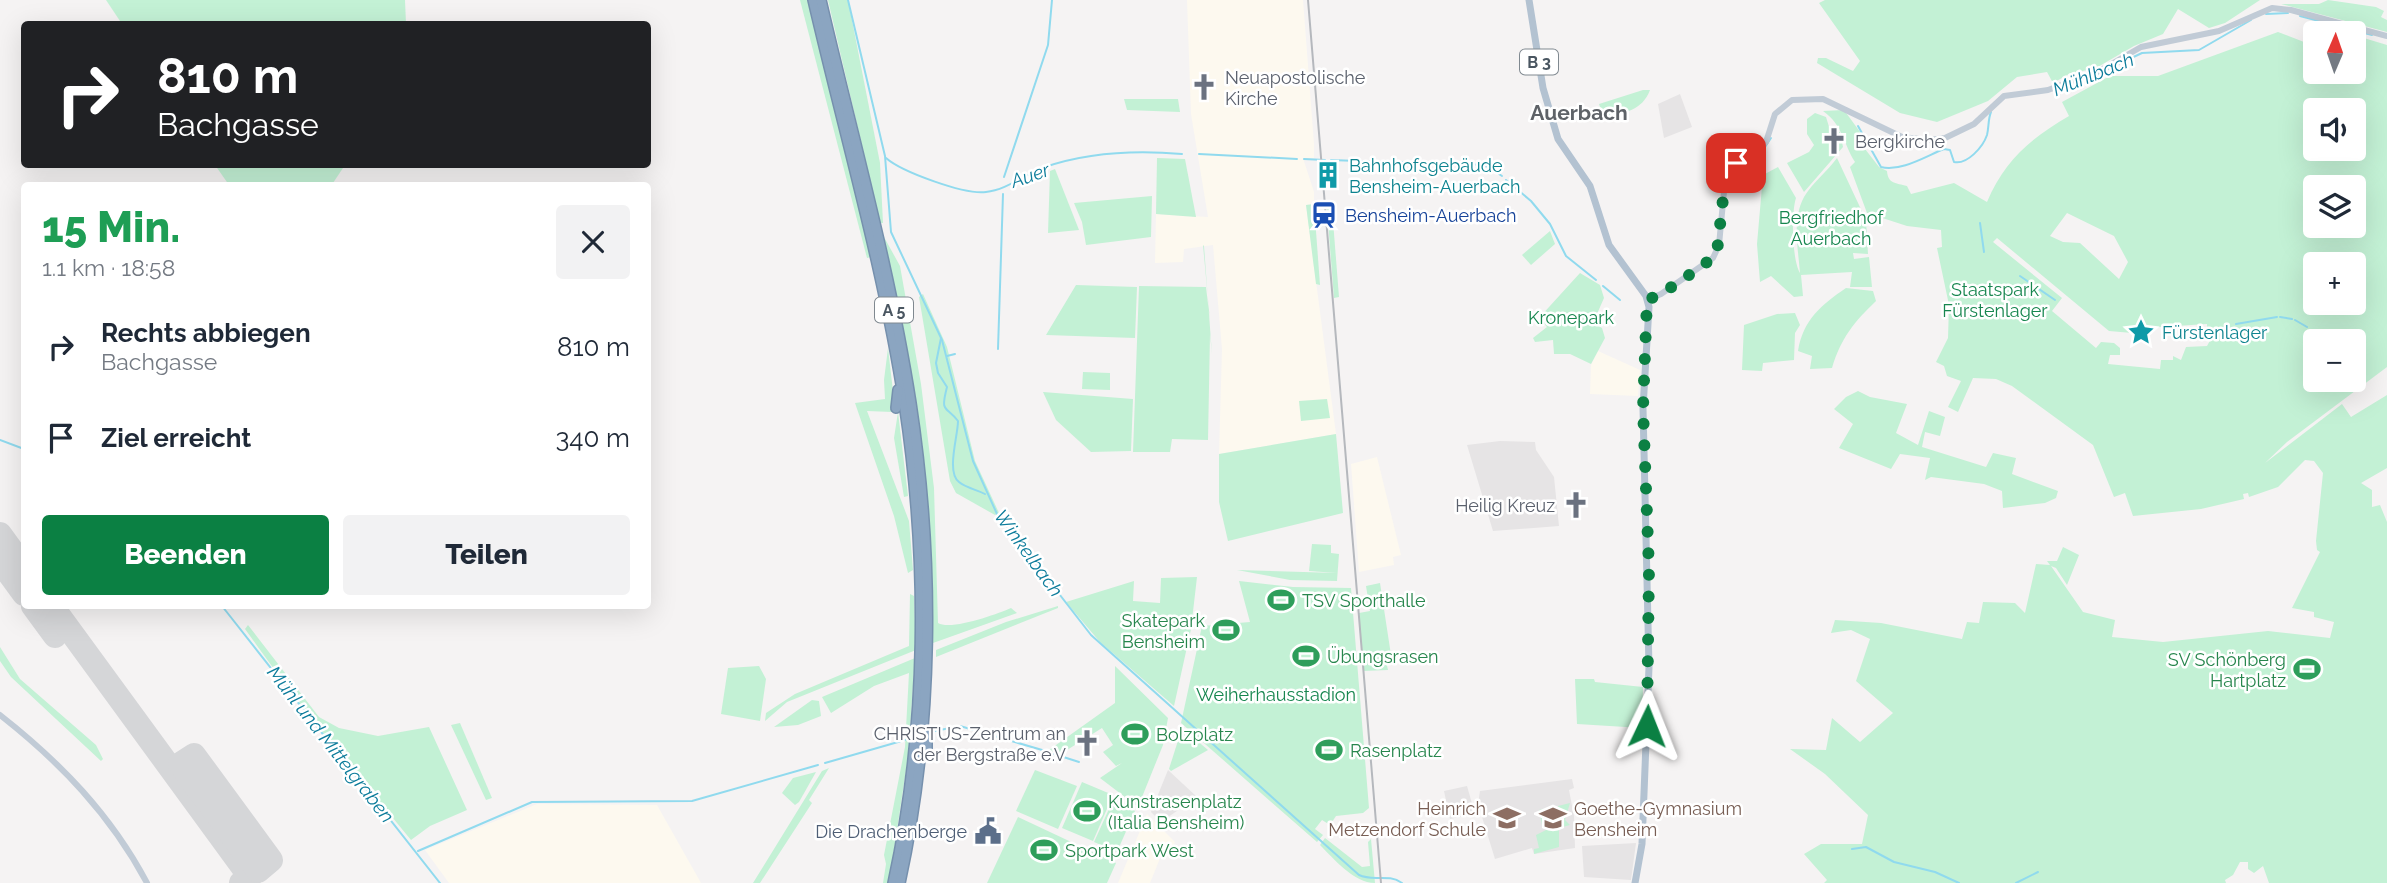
<!DOCTYPE html>
<html lang="de">
<head>
<meta charset="utf-8">
<style>
  :root { --surface:#fff; --page:#f2f2f3; --text:#1f2937; --muted:#747a83; --accent:#0b8043 }
  body { margin:0; font-family:Raleway,sans-serif; background:var(--page); color:var(--text); height:100vh; display:flex; flex-direction:column; font-size:26px; white-space:nowrap }
  * { box-sizing:border-box; margin:0 }
  p { font-size:23px; color:var(--muted) }
  .icon { flex:none; width:38px; height:38px; fill:none; stroke:currentColor; stroke-width:2; stroke-linecap:round; stroke-linejoin:round }
  .map { position:relative; flex:1; overflow:hidden }
  .details { position:absolute; left:21px; top:182px; width:630px; height:427px; display:flex; flex-direction:column; background:var(--surface); border-radius:7px; box-shadow:0 7px 28px #0002 }
  .details>* { flex:none }
  .top-card { position:absolute; left:21px; top:21px; width:630px; height:147px; border-radius:7px; box-shadow:0 7px 28px #0002; background:#202124; color:#fff; overflow:hidden }
  .needle { width:46px; rotate:2deg }
  .buttons { position:absolute; left:2303px; top:21px; display:grid; gap:14px }
  .buttons a { display:grid; place-items:center; width:63px; height:63px; border-radius:7px; background:var(--surface); box-shadow:0 7px 28px #0002; font-size:35px }
  .pin { position:absolute; display:grid; place-items:center; width:60px; height:60px; color:#fff; margin:-30px; border-radius:14px; box-shadow:0 4px 10px #0006 }
  .me { position:absolute; width:77px; margin:-38px; rotate:2deg; stroke-linejoin:round; filter:drop-shadow(0 0 5px #0008) }
  .turn { display:flex; align-items:center; gap:24px; height:147px; padding:0 21px; font-size:32px }
  .turn .icon { width:91px; height:91px; stroke-width:2.5 }
  .turn b { display:block; font-size:49px; line-height:60px }
  .round { display:grid; place-items:center; flex:none; width:74px; height:74px; border-radius:7px; background:var(--page) }
  .summary { display:flex; align-items:center; justify-content:space-between; height:119px; padding:0 21px }
  h1 { font-size:42px; font-weight:800; line-height:52px; color:#1e9e55 }
  .button { display:flex; gap:14px; margin-top:auto; padding:14px 21px }
  .button a { flex:1; height:80px; border-radius:7px; background:var(--accent); color:#fff; font-size:28px; font-weight:800; line-height:80px; text-align:center }
  .button a+a { background:var(--page); color:var(--text) }
  ul { padding:0; list-style:none }
  li { display:flex; align-items:center; gap:21px; height:91px; padding:0 21px }
  li div { flex:1 }
  li b { display:block; font-size:26px }
  li em { font-style:normal }
  .map>svg:first-child { display:block }
</style>
</head>
<body>
<div class="map">
<svg width="2387" height="883" viewBox="0 0 2387 883">
  <rect width="100%" height="100%" fill="#f5f3f3"/>
  <g fill="#fdf9ef">
    <path d="M1187,0H1303L1314,144V158H1303L1314,192V204L1306,205L1336,434L1219,454L1222,349L1213,245L1184,249L1183,262L1155,263L1156,214L1208,217L1191,114Z"/>
    <path d="M1598,351L1640,370L1638,396L1590,394L1591,365Z"/>
    <path d="M1377,457L1401,555L1393,557L1394,565L1359,572L1351,464Z"/>
    <path d="M537,804L657,805L701,883H449L425,850Z"/>
    <path d="M1147,814L1175,842L1171,850L1161,856L1150,883H1118Z"/>
  </g>
  <g fill="#e6e4e5">
    <path d="M1680,94L1692,127L1664,138L1658,104Z"/>
    <path d="M1500,441L1535,442L1536,450L1554,477L1559,526L1493,531L1467,445Z"/>
    <path d="M1168,770L1197,797L1161,822L1151,812Z"/>
    <path d="M1572,779L1574,788L1569,790L1574,816L1575,848L1534,854L1532,848L1495,859L1478,804L1480,791Z"/>
    <path d="M1467,786L1475,814L1450,819L1444,791Z"/>
    <path d="M1636,843L1631,880L1584,877L1582,846Z"/>
  </g>
  <g fill="#c3f1d5" fill-rule="evenodd">
    <path d="M106,0H405L406,24H122Z"/>
    <path d="M800,0H808L871,257L867,258Z"/>
    <path d="M828,0H848L880,163L883,223H880Z"/>
    <path d="M1825,0H2260L2225,23L2209,28L2178,9L2163,34L2134,46L2096,68L2069,74L2053,83L2047,72L2017,77L1988,101L1937,122L1900,113L1817,63L1818,58H1826L1853,71L1860,61L1819,3Z"/>
    <path d="M2328,0L2376,7L2384,11L2381,17L2387,20V32L2281,4H2319Z"/>
    <path d="M2278,32L2304,42L2315,40V72H2354V35L2387,45V367L2287,442L2265,463L2342,404L2351,417L2387,395V468L2361,483L2372,490V507L2380,505L2387,522V883H2269L2263,866L2254,873L2248,869V862H2240L2233,875L2225,880L2226,883H1824L1827,880L1804,854L1821,844H1862L1868,815L1825,774L1790,749L1826,750L1832,718L1860,742L1893,713L1856,681L1870,639L1851,630L1831,633L1835,620L1881,623L1962,639L1967,622L1979,623L1983,602L2015,603L2025,613L2036,564L2050,565L2047,561H2057L2063,547L2079,555L2067,585L2056,568L2051,566L2083,612L2115,620L2112,637L2163,642L2268,631L2330,638L2334,622L2314,617V612L2292,608L2320,552L2317,550L2316,541L2323,473L2314,461L2305,460L2278,487L2249,497L2248,493L2243,494L2244,499L2201,509L2133,516L2125,493L2114,497L2093,445L2012,386L1996,379L1973,378L1958,412L1948,407L1961,381L1947,376L1944,366L1936,362L1948,338L1949,305L1937,248L1942,247L1941,230L1907,226L1867,213L1850,167L1855,162C1843,143 1843,125 1823,111L1844,110L1863,136L1862,145L1879,167L1887,171C1888,184 1896,183 1907,186L1911,194L1954,183L1987,202C2004,161 2031,138 2069,116L2062,102L2110,76H2158ZM2315,110H2354V149H2315ZM2315,187H2354V226H2315ZM2067,213L2114,236L2128,262L2119,279L2080,243L2063,242L2050,236ZM1997,238L2109,331L2144,334V328L2207,324V334L2222,332L2212,337L2207,346L2186,347L2181,360L2173,356V360H2161L2160,369L2108,364L2110,355H2120V348L2114,343L2101,342L2096,348L2052,311L2062,298L1993,242ZM2315,264H2354V303H2315ZM2315,341H2354V380H2315Z"/>
    <path d="M1643,90H1650C1642,111 1625,112 1604,119L1599,104Z"/>
    <path d="M1124,99H1178L1180,112L1127,110Z"/>
    <path d="M1815,113L1826,117L1830,130L1840,132L1843,147L1804,192L1787,163L1809,152L1814,145L1807,134V119Z"/>
    <path d="M1157,158L1185,159L1196,217L1156,214Z"/>
    <path d="M1837,158L1866,220L1868,254L1853,253L1854,259L1869,257L1872,287H1850L1852,272L1801,275L1803,296L1794,297L1771,276L1760,282L1757,244L1763,175L1778,167L1796,198C1791,213 1792,260 1800,273C1798,248 1792,219 1804,197C1812,183 1827,172 1837,158Z"/>
    <path d="M215,165H345L331,186L229,185Z"/>
    <path d="M1055,169L1079,230L1048,233L1050,171Z"/>
    <path d="M1152,196L1151,237L1086,245L1082,222L1074,203Z"/>
    <path d="M1314,204L1320,285L1316,284L1306,205Z"/>
    <path d="M1332,208L1339,297L1334,298L1327,209Z"/>
    <path d="M1550,231L1555,244L1531,265L1522,255Z"/>
    <path d="M884,237L900,266L921,384L934,488L938,623C951,631 997,614 1011,608L1017,613L933,643C930,574 930,504 921,435C913,368 896,303 884,237Z"/>
    <path d="M1203,245L1204,246L1212,355L1210,334L1208,440L1172,439L1170,452H1133L1139,286L1206,287L1210,321Z"/>
    <path d="M1580,273L1600,285L1604,298L1593,323L1602,328L1605,338L1591,364L1570,354H1554L1553,340L1535,342L1533,338L1547,327L1539,318Z"/>
    <path d="M1076,285L1137,287L1135,338L1046,335Z"/>
    <path d="M1846,288L1873,291L1876,301C1854,322 1841,338 1832,368L1810,369L1812,356L1798,351C1803,320 1821,305 1846,288Z"/>
    <path d="M923,294L947,347L975,461L999,513L995,515L956,493L950,481L919,297Z"/>
    <path d="M1795,313L1800,325L1795,333L1794,360L1763,363L1762,371L1742,370L1744,325L1777,314Z"/>
    <path d="M888,348L894,400L892,412L867,411L909,521L913,570L908,573L894,516L855,403L885,399L884,380Z"/>
    <path d="M1083,372L1110,373V390L1082,389Z"/>
    <path d="M1858,391L1870,397L1907,404L1896,433L1918,445L1929,411L1945,417L1940,436L1925,432L1922,447L1986,467L1993,453L2016,458L2012,474L2058,491L2056,498L2045,503L2003,508L2002,491L1984,484L1931,477L1925,480L1930,458L1900,454L1891,469L1839,448L1853,424L1834,409L1846,397Z"/>
    <path d="M1043,392L1133,399L1131,451L1091,452L1056,420Z"/>
    <path d="M1327,399L1330,418L1301,421L1299,401Z"/>
    <path d="M898,412L908,496L904,497L894,438Z"/>
    <path d="M1336,434L1343,513L1228,541L1219,502V454Z"/>
    <path d="M1312,544L1331,545V553L1339,554L1337,581L1290,580L1237,570L1337,573L1309,571Z"/>
    <path d="M1197,577L1191,629L1174,706L1100,642L1066,602L1134,581L1133,601L1160,603L1161,578Z"/>
    <path d="M1239,581L1293,587L1351,588L1369,808L1363,813L1336,816L1330,825L1322,820L1315,829L1323,835L1317,842L1181,723L1202,626L1250,622Z"/>
    <path d="M1380,583L1391,655L1385,657L1388,670L1363,671L1359,613L1370,611L1366,586Z"/>
    <path d="M910,594L914,596L916,650L787,702L765,721L766,713L795,694L909,646Z"/>
    <path d="M1058,606V608L936,657V650L1006,622Z"/>
    <path d="M248,625L319,717L339,728L378,736L429,727L467,810L430,826L411,840L303,709L245,629Z"/>
    <path d="M0,647L20,679L96,745L103,759L101,761L11,677L0,661Z"/>
    <path d="M915,658L908,757L889,883H883L886,864L884,855L905,747L909,673L874,686L831,713L822,697Z"/>
    <path d="M759,666L766,679L760,721L721,714L728,668Z"/>
    <path d="M1115,666L1168,718L1163,745L1138,807L1100,778L1122,763L1116,766L1103,752L1113,745L1102,728L1059,755L1049,750L1115,703Z"/>
    <path d="M1575,679H1594L1595,682L1643,687L1642,728L1577,724Z"/>
    <path d="M812,700L819,701L821,716L798,725L774,727Z"/>
    <path d="M460,723L492,798L486,800L451,725Z"/>
    <path d="M1182,728L1208,750L1171,771L1169,769Z"/>
    <path d="M829,768L809,800L812,803L760,883H753L822,771Z"/>
    <path d="M1035,770L1077,786L1058,829L1016,811Z"/>
    <path d="M816,772L799,802L795,805L782,793L793,778Z"/>
    <path d="M1082,782L1113,795L1093,841L1062,828Z"/>
    <path d="M1114,798L1135,811L1117,852L1094,842Z"/>
    <path d="M1570,803L1565,820L1570,825L1559,828V847L1534,854V849L1539,848L1536,835L1548,829L1547,825H1542L1539,810L1547,808L1548,812H1557L1558,806Z"/>
    <path d="M1018,817L1116,863L1107,883H987Z"/>
    <path d="M1325,838L1362,867L1370,866L1368,842L1371,839L1375,883C1354,883 1334,859 1320,845Z"/>
  </g>
  <g fill="none" stroke-linecap="round" stroke-linejoin="round">
    <g stroke="#90daee" stroke-width="2">
      <path d="M848,0L885,156L891,232L942,340L973,461L997,514L1091,635L1359,875C1373,882 1388,873 1402,883"/>
      <path d="M2266,14L2288,13"/>
      <path d="M2300,16L2372,35"/>
      <path d="M2095,75L2142,53L2199,50L2251,20"/>
      <path d="M1858,126L1881,167C1901,172 1926,156 1944,149L1950,150L1954,162C1967,165 1983,147 1987,135C1989,127 1988,119 1991,112"/>
      <path d="M1199,154L1297,159"/>
      <path d="M1752,155L1765,147L1771,138"/>
      <path d="M886,158C902,172 965,195 986,192C1007,190 1025,174 1045,167C1089,152 1136,150 1182,154"/>
      <path d="M1304,159L1325,160"/>
      <path d="M1331,160L1385,162"/>
      <path d="M1393,162L1468,164"/>
      <path d="M1472,164L1490,167"/>
      <path d="M1499,174L1502,176"/>
      <path d="M1004,177L1048,45L1052,0"/>
      <path d="M1506,180L1531,201L1550,224L1566,256L1596,280"/>
      <path d="M1980,223L1984,252"/>
      <path d="M2020,276L2055,300"/>
      <path d="M1603,286L1620,300"/>
      <path d="M2280,317L2292,319"/>
      <path d="M2295,320L2307,327"/>
      <path d="M2236,324L2277,317"/>
      <path d="M941,338L936,363L938,373L947,387C940,414 946,405 958,421C958,436 946,472 959,482C966,488 978,490 985,494"/>
      <path d="M998,349L1003,194"/>
      <path d="M947,356L955,354"/>
      <path d="M0,440L24,449"/>
      <path d="M222,606L440,883"/>
      <path d="M935,731L960,726L1049,752"/>
      <path d="M1054,754L1079,762"/>
      <path d="M825,763L905,740"/>
      <path d="M1852,849L1866,847L1894,862L1935,872L1959,883"/>
      <path d="M418,851L532,802L692,801L818,765"/>
      <path d="M2016,883L2038,872"/>
    </g>
    <g stroke="#d5d6d8" stroke-width="24">
      <path d="M0,534L24,567"/>
      <path d="M0,561L24,594"/>
      <path d="M33,606L55,636"/>
      <path d="M52,606L250,877L241,883"/>
      <path d="M194,755L271,860L258,871L180,764Z"/>
    </g>
    <defs>
      <g id="highway">
        <path d="M813,0C844,134 883,267 904,403C928,561 927,727 893,883"/>
        <path d="M821,0C852,134 890,267 911,403C935,561 934,727 900,883"/>
        <path d="M896,408L898,390"/>
        <path d="M927,733V751"/>
      </g>
    </defs>
    <use href="#highway" stroke="#7690ad" stroke-width="12"/>
    <g stroke="#c1cbd6" stroke-width="6">
      <path d="M1647,300L1661,294L1713,258L1719,245L1725,181L1736,163L1766,142L1775,114L1792,100L1823,99L1902,137L1929,140L1945,138L1974,124L2004,96L2048,90L2101,70L2141,47L2219,31L2272,8L2291,10L2387,36"/>
      <path d="M0,715C60,762 111,815 147,883"/>
    </g>
    <path stroke="#b3c2d1" stroke-width="7" d="M1529,0L1543,88L1558,139L1590,186L1609,245L1646,296L1649,307L1643,408L1649,667L1642,844L1635,883"/>
    <use href="#highway" stroke="#8ba5c1" stroke-width="9"/>
    <path stroke="#b5b8bd" stroke-width="2" d="M1308,0L1381,883"/>
  </g>
  <g fill="none" stroke-linecap="round" stroke-linejoin="round">
    <path stroke="#0b8043" stroke-width="12" stroke-dasharray="0 21.6" d="M1647,726L1649,569L1643,408L1647,300L1661,294L1704,265L1717,252L1725,181L1736,163"/>
  </g>
  <defs>
    <symbol id="church-bare" viewBox="-9 -9 18 18"><path d="M-1.2-6h2.4v3.5h3.3v2.4h-3.3V6h-2.4V-.1h-3.3v-2.4h3.3Z" fill="#6b7280" stroke="#fff" stroke-width="2.5" paint-order="stroke"/></symbol>
    <symbol id="building-bare" viewBox="-9 -9 18 18"><path d="M-4-6H4V6H1V3H-1V6H-4ZM-2.5-4.3h1.7v1.8h-1.7ZM.8-4.3h1.7v1.8H.8ZM-2.5-1h1.7V.8h-1.7ZM.8-1h1.7V.8H.8Z" fill="#0f9aa8" stroke="#fff" stroke-width="2.5" paint-order="stroke"/></symbol>
    <symbol id="station-bare" viewBox="-9 -9 18 18"><path d="M-3-6H3Q5-6 5-4V2Q5 4 3 4L4.5 6H3L1.5 4h-3L-3 6H-4.5L-3 4Q-5 4-5 2V-4Q-5-6-3-6ZM-3.5-4v3h7v-3ZM-3.5 1v1.5H-2V1ZM2 1v1.5H3.5V1Z" fill="#1a4fb4" stroke="#fff" stroke-width="2.5" paint-order="stroke"/></symbol>
    <symbol id="sight-bare" viewBox="-9 -9 18 18"><path d="M0-6L1.8-2.2L6-1.7L2.9 1.2L3.7 5.4L0 3.3L-3.7 5.4L-2.9 1.2L-6-1.7L-1.8-2.2Z" fill="#0f9aa8" stroke="#fff" stroke-width="2.5" paint-order="stroke"/></symbol>
    <symbol id="stadium-bare" viewBox="-9 -9 18 18"><path d="M0-5a6.5 5 0 1 0 0 10a6.5 5 0 1 0 0-10ZM-3.5-1.8h7v3.6h-7Z" fill="#2e9e5b" stroke="#fff" stroke-width="2.5" paint-order="stroke"/></symbol>
    <symbol id="school-bare" viewBox="-9 -9 18 18"><path d="M0-5L7-2L0 1L-7-2ZM-4 1L0 2.5L4 1V4Q0 6-4 4Z" fill="#8d6e63" stroke="#fff" stroke-width="2.5" paint-order="stroke"/></symbol>
    <symbol id="civic-bare" viewBox="-9 -9 18 18"><path d="M-.6-6.5H3V-4.5H.6V-3L4-1V1h2V6H-6V1h2V-1L-.6-3ZM-1.2 2.5V6h2.4V2.5Z" fill="#5c6f8a" stroke="#fff" stroke-width="2.5" paint-order="stroke"/></symbol>
  </defs>
  <g fill-rule="evenodd">
    <use href="#church-bare" x="1185" y="68" width="38" height="38"/>
    <use href="#church-bare" x="1815" y="122" width="38" height="38"/>
    <use href="#building-bare" x="1309" y="156" width="38" height="38"/>
    <use href="#station-bare" x="1305" y="196" width="38" height="38"/>
    <use href="#sight-bare" x="2122" y="313" width="38" height="38"/>
    <use href="#church-bare" x="1557" y="486" width="38" height="38"/>
    <use href="#stadium-bare" x="1262" y="581" width="38" height="38"/>
    <use href="#stadium-bare" x="1207" y="611" width="38" height="38"/>
    <use href="#stadium-bare" x="1287" y="637" width="38" height="38"/>
    <use href="#stadium-bare" x="2288" y="650" width="38" height="38"/>
    <use href="#stadium-bare" x="1116" y="715" width="38" height="38"/>
    <use href="#church-bare" x="1068" y="724" width="38" height="38"/>
    <use href="#stadium-bare" x="1310" y="731" width="38" height="38"/>
    <use href="#stadium-bare" x="1068" y="792" width="38" height="38"/>
    <use href="#school-bare" x="1488" y="799" width="38" height="38"/>
    <use href="#school-bare" x="1534" y="799" width="38" height="38"/>
    <use href="#civic-bare" x="969" y="812" width="38" height="38"/>
    <use href="#stadium-bare" x="1025" y="831" width="38" height="38"/>
  </g>
  <g text-anchor="middle" dominant-baseline="central" stroke-width="5" stroke-linejoin="round" paint-order="stroke">
    <g fill="#fff" stroke="#808990" stroke-width="2">
      <rect x="1520" y="49.5" width="38" height="25" rx="5"/>
      <rect x="875" y="297.5" width="38" height="25" rx="5"/>
    </g>
    <g font-size="16" font-weight="bold" fill="#4a5661">
      <text x="1539" y="62">B 3</text>
      <text x="894" y="310">A 5</text>
    </g>
    <g font-size="18" fill="#5b616d" stroke="#fff" text-anchor="start">
      <text x="1225" y="77">Neuapostolische<tspan x="1225" dy="21">Kirche</tspan></text>
      <text x="1855" y="141">Bergkirche</text>
      <text x="1555" y="505" text-anchor="end">Heilig Kreuz</text>
      <text x="1066" y="733" text-anchor="end">CHRISTUS-Zentrum an<tspan x="1066" dy="21">der Bergstraße e.V</tspan></text>
    </g>
    <g font-size="18" fill="#0d838f" stroke="#fff" text-anchor="start">
      <text x="1349" y="165">Bahnhofsgebäude<tspan x="1349" dy="21">Bensheim-Auerbach</tspan></text>
      <text x="2162" y="332">Fürstenlager</text>
    </g>
    <g font-size="18" fill="#164399" stroke="#fff" text-anchor="start">
      <text x="1345" y="215">Bensheim-Auerbach</text>
    </g>
    <g font-size="18" fill="#17864f" stroke="#fff">
      <text x="1831" y="217">Bergfriedhof<tspan x="1831" dy="21">Auerbach</tspan></text>
      <text x="1995" y="289">Staatspark<tspan x="1995" dy="21">Fürstenlager</tspan></text>
      <text x="1571" y="317">Kronepark</text>
      <text x="1276" y="694">Weiherhausstadion</text>
    </g>
    <g font-size="18" fill="#27864d" stroke="#fff" text-anchor="start">
      <text x="1302" y="600">TSV Sporthalle</text>
      <text x="1205" y="620" text-anchor="end">Skatepark<tspan x="1205" dy="21">Bensheim</tspan></text>
      <text x="1327" y="656">Übungsrasen</text>
      <text x="2286" y="659" text-anchor="end">SV Schönberg<tspan x="2286" dy="21">Hartplatz</tspan></text>
      <text x="1156" y="734">Bolzplatz</text>
      <text x="1350" y="750">Rasenplatz</text>
      <text x="1108" y="801">Kunstrasenplatz<tspan x="1108" dy="21">(Italia Bensheim)</tspan></text>
      <text x="1065" y="850">Sportpark West</text>
    </g>
    <g font-size="18" fill="#785e54" stroke="#fff" text-anchor="end">
      <text x="1486" y="808">Heinrich<tspan x="1486" dy="21">Metzendorf Schule</tspan></text>
      <text x="1574" y="808" text-anchor="start">Goethe-Gymnasium<tspan x="1574" dy="21">Bensheim</tspan></text>
    </g>
    <g font-size="18" fill="#4e5e75" stroke="#fff" text-anchor="end">
      <text x="967" y="831">Die Drachenberge</text>
    </g>
    <g font-size="19" font-style="italic" fill="#0c7c9b" stroke="#fff">
      <text transform="translate(2093 74) rotate(-22)">Mühlbach</text>
      <text transform="translate(1030 175) rotate(-19)">Auer</text>
      <text transform="translate(1029 553) rotate(54)">Winkelbach</text>
      <text transform="translate(331 744) rotate(52)">Mühl und Mittelgraben</text>
    </g>
    <g font-size="21" font-weight="bold" fill="#5f6368" stroke="#fff">
      <text x="1579" y="112">Auerbach</text>
    </g>
  </g>
</svg>
<div class="buttons">
<a><svg class="needle" viewBox="-14 -14 28 28"><path d="M0-13l5 13h-10z" fill="#e53935"/><path d="M0 13l5-13h-10z" fill="#747a83"/></svg></a>
<a><svg class="icon" aria-label="sound" viewBox="0 0 24 24"><path d="M4 9h4l5-4v14l-5-4H4zM17 9q2 3 0 6"/></svg></a>
<a><svg class="icon" aria-label="layers" viewBox="0 0 24 24"><path d="M12 4l9 5-9 5-9-5zM3 14l9 5 9-5"/></svg></a>
<a>+</a>
<a>−</a>
</div>
<div class="pin" style="left:1736px;top:163px;background:#d93025"><svg class="icon" aria-label="arrive" viewBox="0 0 24 24"><path d="M6 21V4h12l-3 4 3 4H6"/></svg></div>
<svg class="me" style="left:1647px;top:726px" viewBox="-20 -20 40 40"><path d="M0-17L14 15 0 8-14 15z" fill="#0b8043" stroke="#fff" stroke-width="4"/></svg>
<div class="top-card">
<div class="turn"><svg class="icon" aria-label="right" viewBox="0 0 24 24"><path d="M7 20v-9h11M14 6l5 5-5 5"/></svg><div><b>810 m</b>Bachgasse</div></div>
</div>
<section class="details">
<div class="summary"><div><h1>15 Min.</h1><p>1.1 km · 18:58</p></div><a class="round"><svg class="icon" aria-label="close" viewBox="0 0 24 24"><path d="M6 6l12 12M18 6L6 18"/></svg></a></div>
<ul>
<li><svg class="icon" aria-label="right" viewBox="0 0 24 24"><path d="M7 20v-9h11M14 6l5 5-5 5"/></svg><div><b>Rechts abbiegen</b><p>Bachgasse</p></div><em>810 m</em></li>
<li><svg class="icon" aria-label="arrive" viewBox="0 0 24 24"><path d="M6 21V4h12l-3 4 3 4H6"/></svg><div><b>Ziel erreicht</b></div><em>340 m</em></li>
</ul>
<div class="button"><a>Beenden</a><a>Teilen</a></div>
</section>
</div>
</body>
</html>
